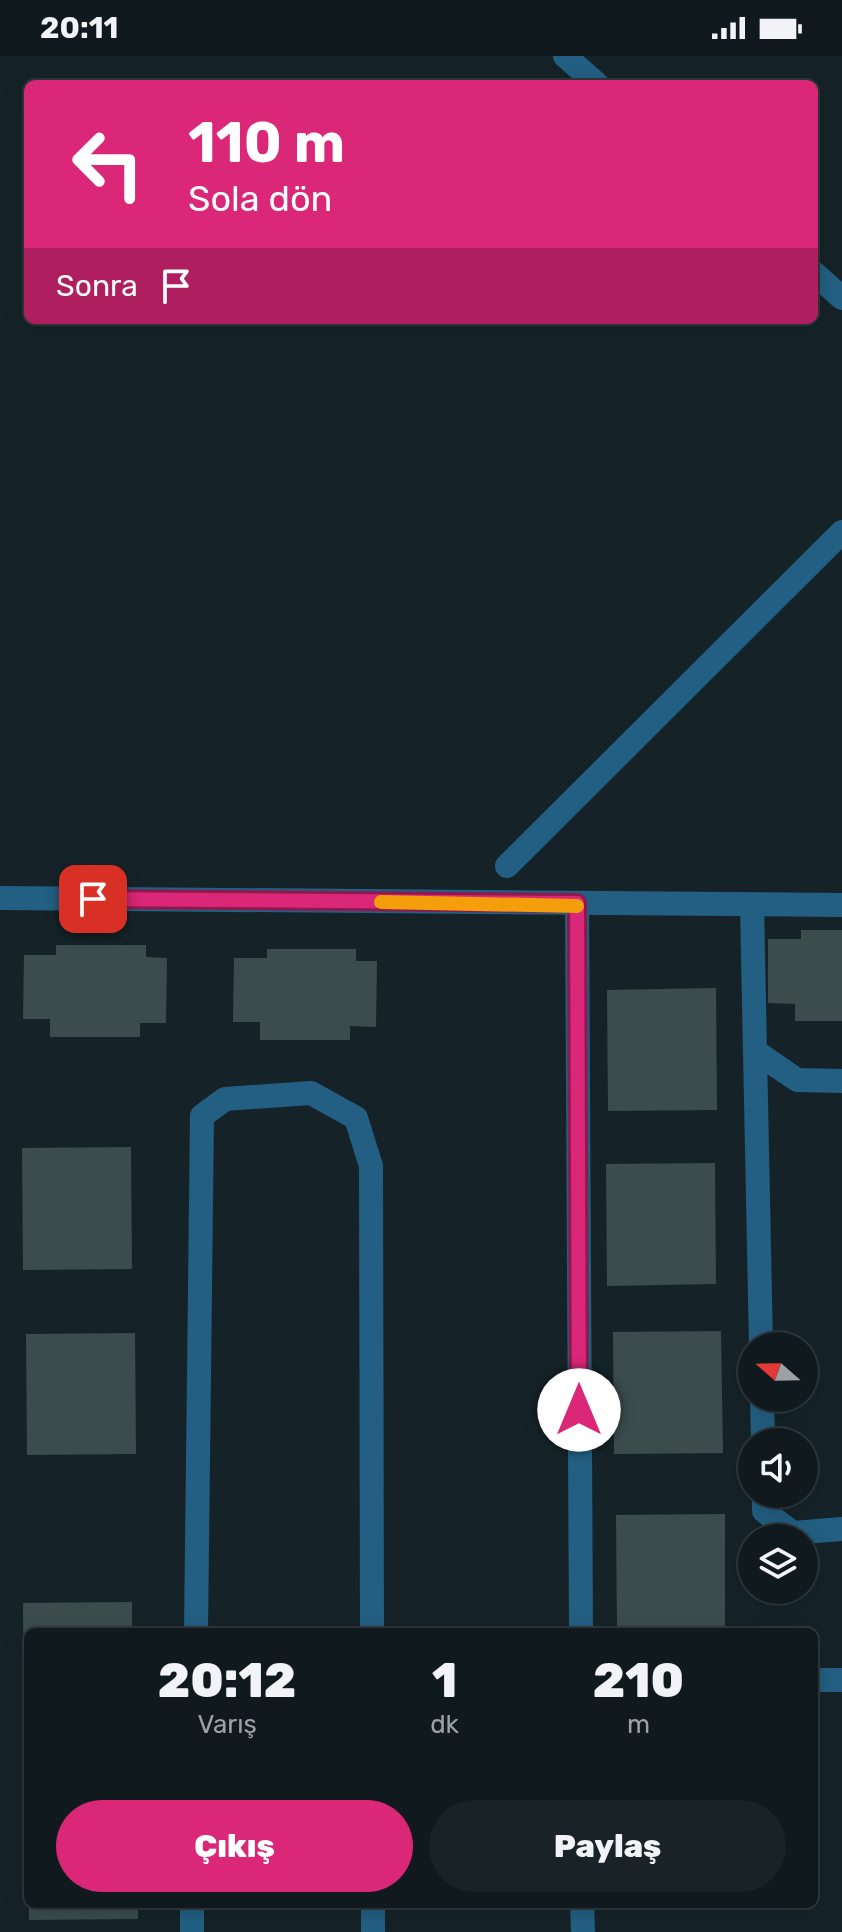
<!DOCTYPE html>
<html lang="tr">
<head>
<meta charset="utf-8">
<style>
  :root { --surface:#101a1e; --page:#192327; --text:#f1f3f6; --muted:#9ca1a4; --line:#30383c; --accent:#db2777 }
  body { margin:0; font-family:Rubik,sans-serif; background:var(--page); color:var(--text); height:100vh; display:flex; flex-direction:column; font-size:30px; white-space:nowrap }
  * { box-sizing:border-box; margin:0 }
  p { font-size:26px; color:var(--muted) }
  .icon { flex:none; width:44px; height:44px; fill:none; stroke:currentColor; stroke-width:2; stroke-linecap:round; stroke-linejoin:round }
  .map { position:relative; flex:1; overflow:hidden }
  .panel { position:absolute; left:24px; top:1572px; width:794px; height:280px; display:flex; flex-direction:column; background:var(--surface); border-radius:12px; box-shadow:0 4px 20px #0003,0 0 0 2px var(--line) }
  .panel>* { flex:none }
  .top-card { position:absolute; left:24px; top:24px; width:794px; height:244px; border-radius:12px; box-shadow:0 4px 20px #0003,0 0 0 2px var(--line); background:#db2777; color:#fff; overflow:hidden }
  .needle { width:52px; rotate:290deg }
  .controls { position:absolute; left:738px; top:1276px; display:grid; gap:16px }
  .controls a { display:grid; place-items:center; width:80px; height:80px; border-radius:50%; background:var(--surface); box-shadow:0 4px 20px #0003,0 0 0 2px var(--line); font-size:40px }
  .pin { position:absolute; display:grid; place-items:center; width:68px; height:68px; color:#fff; margin:-34px; border-radius:16px; box-shadow:0 4px 12px #0006 }
  .me { position:absolute; width:88px; margin:-44px; rotate:0deg; stroke-linejoin:round; filter:drop-shadow(0 0 6px #0008) }
  .turn { display:flex; align-items:center; gap:28px; height:168px; padding:0 32px; font-size:36px }
  .turn .icon { width:104px; height:104px; stroke-width:2.5 }
  .turn b { display:block; font-size:56px; line-height:68px }
  .then { display:flex; align-items:center; height:76px; padding:0 32px; background:#0003; gap:16px; font-size:30px }
  .eta { display:flex; justify-content:space-evenly; align-items:center; height:136px; text-align:center }
  .eta b { font-size:48px; font-weight:800; line-height:56px }
  .action { display:flex; gap:16px; margin-top:auto; padding:16px 32px }
  .action a { flex:1; height:92px; border-radius:48px; background:var(--accent); color:#fff; font-size:32px; font-weight:800; line-height:92px; text-align:center }
  .action a+a { background:var(--page); color:var(--text) }
  .status { display:flex; justify-content:space-between; align-items:center; height:56px; padding:0 40px; background:var(--surface); direction:ltr }
  .status svg { height:22px; fill:currentColor }
  .map>svg:first-child { display:block }
</style>
</head>
<body>
<div class="status"><b>20:11</b><svg viewBox="0 0 49 12"><path d="M0 12V9h3v3zM5 12V6h3v6zM10 12V3h3v9zM15 12V0h3v12zM26 1h20v11H26zM47 4h2v5h-2z"/></svg></div>
<div class="map">
<svg width="842" height="1876" viewBox="0 0 842 1876">
  <rect width="100%" height="100%" fill="#152328"/>
  <g fill="#3c4c4d">
    <path d="M801,874H842V965H795V948L768,947V883H801Z"/>
    <path d="M56,889H146V901L167,902L166,967H140V981H50V963H23L24,899H56Z"/>
    <path d="M267,893H356V905H377L376,971L350,970V984H260V966H233L234,902H267Z"/>
    <path d="M716,932L717,1054L608,1055L607,934Z"/>
    <path d="M131,1091L132,1213L23,1214L22,1092Z"/>
    <path d="M715,1107L716,1228L607,1230L606,1108Z"/>
    <path d="M721,1275L723,1397L614,1398L613,1276Z"/>
    <path d="M135,1277L136,1398L27,1399L26,1278Z"/>
    <path d="M725,1458V1576H617L616,1459Z"/>
    <path d="M132,1546V1576H28V1669H24L23,1547Z"/>
    <path d="M29,1848H138V1863L29,1864Z"/>
  </g>
  <g fill="none" stroke-linecap="round" stroke-linejoin="round">
    <g stroke="#235f82" stroke-width="24">
      <path d="M565,0L597,28"/>
      <path d="M814,217L842,242"/>
      <path d="M507,810L842,476"/>
      <path d="M0,842L842,849"/>
      <path d="M577,847L581,1576"/>
      <path d="M752,849L761,1290"/>
      <path d="M755,995L797,1024L842,1025"/>
      <path d="M762,1342L763,1386"/>
      <path d="M764,1438V1455L793,1477L842,1473"/>
      <path d="M196,1576L202,1060L225,1043L311,1037L356,1062L371,1110L372,1576"/>
      <path d="M814,1624H842"/>
      <path d="M373,1848V1876"/>
      <path d="M582,1848L583,1876"/>
      <path d="M192,1876V1848"/>
    </g>
  </g>
  <g fill="none" stroke-linecap="round" stroke-linejoin="round">
    <defs>
      <path id="route" d="M93,843L577,847L579,1354"/>
    </defs>
    <use href="#route" stroke="#8e194d" stroke-width="20"/>
    <use href="#route" stroke="#db2777" stroke-width="14"/>
    <path stroke="#f59e0b" stroke-width="14" d="M381,846L577,850"/>
  </g>
</svg>
<div class="controls">
<a><svg class="needle" viewBox="-14 -14 28 28"><path d="M0-13l5 13h-10z" fill="#e53935"/><path d="M0 13l5-13h-10z" fill="#9ca1a4"/></svg></a>
<a><svg class="icon" aria-label="sound" viewBox="0 0 24 24"><path d="M4 9h4l5-4v14l-5-4H4zM17 9q2 3 0 6"/></svg></a>
<a><svg class="icon" aria-label="layers" viewBox="0 0 24 24"><path d="M12 4l9 5-9 5-9-5zM3 14l9 5 9-5"/></svg></a>
</div>
<div class="pin" style="left:93px;top:843px;background:#d93025"><svg class="icon" aria-label="arrive" viewBox="0 0 24 24"><path d="M6 21V4h12l-3 4 3 4H6"/></svg></div>
<svg class="me" style="left:579px;top:1354px" viewBox="-20 -20 40 40"><circle r="19" fill="#fff"/><path d="M0-13L10 11 0 6-10 11z" fill="#db2777"/></svg>
<div class="top-card">
<div class="turn"><svg class="icon" aria-label="left" viewBox="0 0 24 24"><path d="M17 20v-9H6M10 6l-5 5 5 5"/></svg><div><b>110 m</b>Sola dön</div></div>
<div class="then">Sonra<svg class="icon" aria-label="arrive" viewBox="0 0 24 24"><path d="M6 21V4h12l-3 4 3 4H6"/></svg></div>
</div>
<section class="panel">
<div class="eta">
<div><b>20:12</b><p>Varış</p></div>
<div><b>1</b><p>dk</p></div>
<div><b>210</b><p>m</p></div>
</div>
<div class="action"><a>Çıkış</a><a>Paylaş</a></div>
</section>
</div>
</body>
</html>
